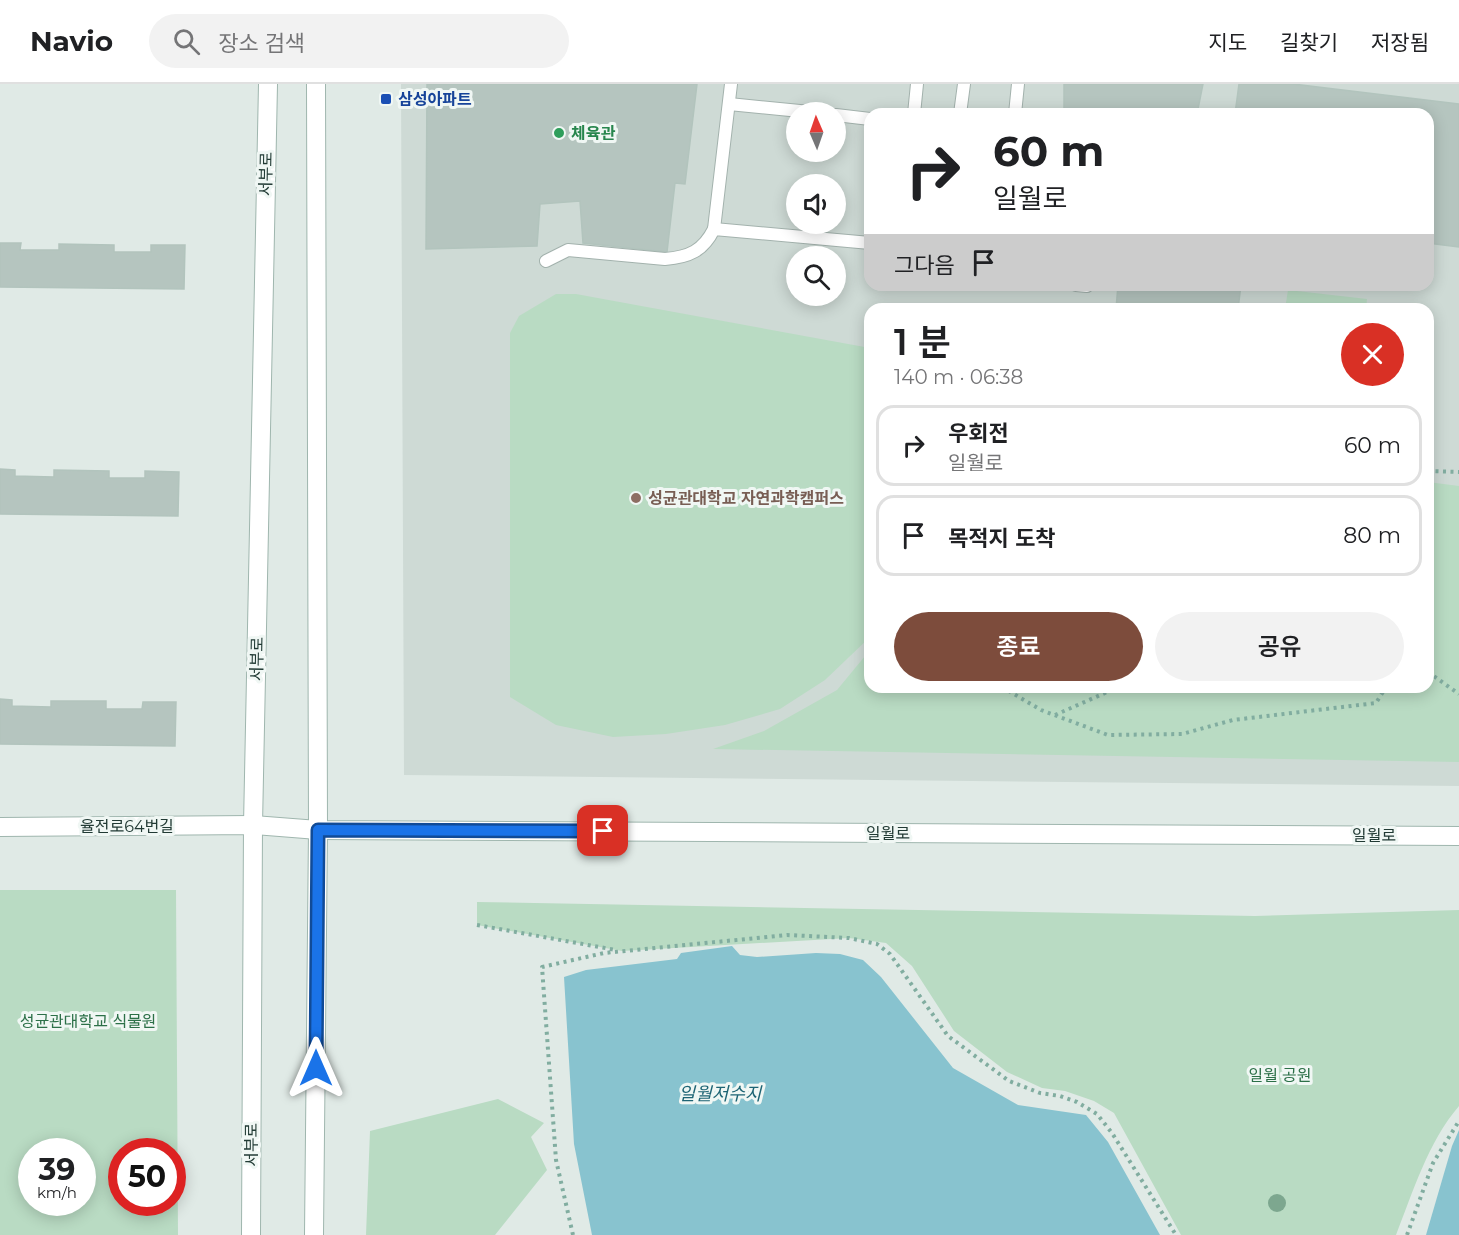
<!DOCTYPE html>
<html lang="ko">
<head>
<meta charset="utf-8">
<style>
  :root { --surface:#fff; --page:#f2f2f2; --text:#202124; --muted:#757577; --line:#e0e0e0; --accent:#7d4c3c }
  body { margin:0; font-family:Montserrat,"Noto Sans KR",sans-serif; background:var(--page); color:var(--text); height:100vh; display:flex; flex-direction:column; font-size:22px; white-space:nowrap }
  * { box-sizing:border-box; margin:0 }
  p { font-size:20px; color:var(--muted) }
  .icon { flex:none; width:33px; height:33px; fill:none; stroke:currentColor; stroke-width:2; stroke-linecap:round; stroke-linejoin:round }
  .map { position:relative; flex:1; overflow:hidden }
  .panel { position:absolute; left:864px; top:219px; width:570px; height:390px; display:flex; flex-direction:column; background:var(--surface); border-radius:18px; box-shadow:0 3px 15px #0003 }
  .panel>* { flex:none }
  .guide { position:absolute; left:864px; top:24px; width:570px; height:183px; border-radius:18px; box-shadow:0 3px 15px #0003; background:#fff; color:var(--text); overflow:hidden }
  .needle { width:39px; rotate:358deg }
  .controls { position:absolute; left:786px; top:18px; display:grid; gap:12px }
  .controls a { display:grid; place-items:center; width:60px; height:60px; border-radius:50%; background:var(--surface); box-shadow:0 3px 15px #0003; font-size:30px }
  .speed { position:absolute; left:18px; top:1054px; display:flex; gap:12px; font-size:30px; font-weight:700; text-align:center }
  .speed>* { display:grid; place-content:center; width:78px; height:78px; border-radius:50%; background:var(--surface); box-shadow:0 3px 15px #0003; line-height:1 }
  .speed small { font-size:15px; font-weight:400 }
  .speed .limit { border:9px solid #d22; background:#fff; color:#111 }
  .pin { position:absolute; display:grid; place-items:center; width:51px; height:51px; color:#fff; margin:-26px; border-radius:12px; box-shadow:0 3px 9px #0006 }
  .me { position:absolute; width:66px; margin:-33px; rotate:0deg; stroke-linejoin:round; filter:drop-shadow(0 0 4px #0008) }
  .turn { display:flex; align-items:center; gap:21px; height:126px; padding:0 30px; font-size:27px }
  .turn .icon { width:78px; height:78px; stroke-width:2.5 }
  .turn b { display:block; font-size:42px; line-height:51px }
  .then { display:flex; align-items:center; height:57px; padding:0 30px; background:#0003; gap:12px; font-size:22px }
  .round { display:grid; place-items:center; flex:none; width:63px; height:63px; border-radius:32px; background:var(--page) }
  .overview { display:flex; align-items:center; justify-content:space-between; height:102px; padding:0 30px }
  h1 { font-size:36px; font-weight:600; line-height:45px }
  .button { display:flex; gap:12px; margin-top:auto; padding:12px 30px }
  .button a { flex:1; height:69px; border-radius:36px; background:var(--accent); color:#fff; font-size:24px; font-weight:600; line-height:69px; text-align:center }
  .button a+a { background:var(--page); color:var(--text) }
  ul { padding:0; list-style:none }
  li { display:flex; align-items:center; gap:18px; height:81px; margin:0 12px 9px; padding:0 18px; border:3px solid var(--line); border-radius:18px }
  li div { flex:1 }
  li b { display:block; font-size:22px }
  li em { font-style:normal }
  header { display:flex; align-items:center; gap:36px; box-sizing:border-box; height:84px; padding:0 30px; background:var(--surface); border-bottom:2px solid var(--line) }
  header strong { font-size:28px }
  nav { display:flex; gap:33px; margin-inline-start:auto; font-size:21px }
  .search { width:420px; height:54px; background:var(--page); display:flex; align-items:center; gap:15px; box-sizing:border-box; padding:0 21px; border-radius:33px; color:var(--muted); font-size:22px }
  .map>svg:first-child { display:block }
</style>
</head>
<body>
<header>
<strong>Navio</strong>
<div class="search"><svg class="icon" aria-label="search" viewBox="0 0 24 24"><circle cx="10" cy="10" r="6"/><path d="M15 15l6 6"/></svg>장소 검색</div>
<nav><a>지도</a><a>길찾기</a><a>저장됨</a></nav>
</header>
<div class="map">
<svg width="1459" height="1151" viewBox="0 0 1459 1151">
  <rect width="100%" height="100%" fill="#e0eae6"/>
  <path fill="#cedad5" fill-rule="evenodd" d="M401,0H1459V702L404,691ZM796,28H836V68H796ZM870,30H1428V201H870ZM796,100H836V140H796ZM796,172H836V212H796ZM870,225H1428V603H870Z"/>
  <g fill="#b9dbc3" fill-rule="evenodd">
    <path d="M1288,206L1367,215L1366,225H1285Z"/>
    <path d="M556,210H576L870,264V553L825,596L780,625L725,641L666,650L613,653L556,641L510,613V249L519,232Z"/>
    <path d="M1428,398L1459,402V678L713,665L764,647L837,606L870,566V603H1428Z"/>
    <path d="M0,806H176L178,1151H0ZM32,1068H82V1119H32ZM122,1068H172V1119H122Z"/>
    <path d="M477,818L1255,832L1459,826V1022C1428,1058 1413,1108 1396,1151H1181L1114,1029L1094,1017L1065,1007L1042,1004L1007,988L954,947L912,882L886,859L849,854L622,867L477,841Z"/>
    <path d="M498,1015L544,1039L531,1053L547,1086L495,1151H366L370,1047Z"/>
  </g>
  <g fill="#88c3cf">
    <path d="M732,862L740,871L757,873L816,869L840,870L863,876L881,893L953,984L1018,1021L1086,1031L1108,1058L1160,1151H592L574,1060L564,893L586,886L677,875L681,869Z"/>
    <path d="M1459,1046V1151H1426L1452,1062Z"/>
  </g>
  <g fill="#b5c5bf" stroke="#b2c4bd" stroke-width="1.5">
    <path d="M427,0H697L685,100L675,99L667,168L583,159L580,117L540,120L537,162L426,165Z"/>
    <path d="M1064,0H1203L1197,30H1064Z"/>
    <path d="M1239,0H1293L1459,20V163L1428,159V30H1235Z"/>
    <path d="M0,159H21L20,166H59V160L114,161V168H151V161H185L184,205L0,203Z"/>
    <path d="M1118,201H1241L1238,225H1116Z"/>
    <path d="M0,385L15,386V392L54,393V386L109,387V394H145V387L179,388L178,432L0,430Z"/>
    <path d="M0,615L12,616V622L51,623V617H106V625H142L143,618H176L175,662L0,660Z"/>
  </g>
  <g fill="none" stroke-linecap="round" stroke-linejoin="round">
    <defs>
      <g id="lane">
        <path d="M729,20L810,28"/>
        <path d="M914,30L917,0"/>
        <path d="M960,30L964,0"/>
        <path d="M1015,30L1018,0"/>
        <path d="M836,31L870,35"/>
        <path d="M714,145L731,0"/>
        <path d="M546,177L568,166L665,175C689,173 703,167 714,145L870,159"/>
        <path d="M1076,201L1087,202"/>
      </g>
      <g id="secondary">
        <path d="M0,743L253,741L318,746L1459,752"/>
        <path d="M251,1151L253,741L268,0"/>
        <path d="M314,1151L318,746L316,0"/>
      </g>
    </defs>
    <use href="#lane" stroke="#a3b2ad" stroke-width="14"/>
    <use href="#secondary" stroke="#9fb6ae" stroke-width="20"/>
    <g stroke="#81ada0" stroke-width="4" stroke-dasharray="3 4.5" stroke-linecap="butt">
      <path d="M1428,387L1459,388"/>
      <path d="M1428,588L1459,610"/>
      <path d="M1002,603L1041,626L1108,651L1182,650L1233,636L1376,619L1386,603"/>
      <path d="M1055,631L1105,609L1112,603"/>
      <path d="M477,841L616,866"/>
      <path d="M573,1151L556,1076L542,883L604,869L787,851L849,854L877,860L890,870L948,952L1009,997L1040,1009L1060,1012L1077,1018L1097,1030L1112,1049L1176,1151"/>
      <path d="M1407,1151L1433,1079L1459,1037"/>
    </g>
    <use href="#lane" stroke="#fff" stroke-width="12"/>
    <use href="#secondary" stroke="#fff" stroke-width="18"/>
  </g>
  <circle fill="#7da78f" cx="1277" cy="1119" r="9"/>
  <g fill="none" stroke-linecap="round" stroke-linejoin="round">
    <defs>
      <path id="route" d="M316,984L318,746L603,747"/>
    </defs>
    <use href="#route" stroke="#114b97" stroke-width="15"/>
    <use href="#route" stroke="#1a73e8" stroke-width="10"/>
  </g>
  <rect fill="#1a4fb4" stroke="#f0f7f4" stroke-width="2" x="380" y="9" width="12" height="12" rx="3"/>
  <circle fill="#2e9e5b" stroke="#f0f7f4" stroke-width="2" cx="559" cy="49" r="6"/>
  <circle fill="#8d6e63" stroke="#f0f7f4" stroke-width="2" cx="636" cy="414" r="6"/>
  <g text-anchor="middle" dominant-baseline="central" stroke-width="6" stroke-linejoin="round" paint-order="stroke">
    <g font-size="16" font-weight="bold" fill="#164399" stroke="#f0f7f4" text-anchor="start">
      <text x="398" y="15">삼성아파트</text>
    </g>
    <g font-size="16" font-weight="bold" fill="#27864d" stroke="#f0f7f4" text-anchor="start">
      <text x="571" y="49">체육관</text>
    </g>
    <g font-size="16" fill="#213a34" stroke="#f0f7f4">
      <text transform="translate(266 90) rotate(-89)">서부로</text>
      <text transform="translate(257 575) rotate(-89)">서부로</text>
      <text x="127" y="742">율전로64번길</text>
      <text x="888" y="749">일월로</text>
      <text x="1374" y="751">일월로</text>
      <text transform="translate(251 1061) rotate(-90)">서부로</text>
    </g>
    <g font-size="16" font-weight="bold" fill="#785e54" stroke="#f0f7f4" text-anchor="start">
      <text x="648" y="414">성균관대학교 자연과학캠퍼스</text>
    </g>
    <g font-size="16" fill="#2c7048" stroke="#f0f7f4">
      <text x="88" y="937">성균관대학교 식물원</text>
      <text x="1280" y="991">일월 공원</text>
    </g>
    <g font-size="18" font-style="italic" fill="#1d6474" stroke="#f0f7f4">
      <text x="720" y="1010">일월저수지</text>
    </g>
  </g>
</svg>
<div class="controls">
<a><svg class="needle" viewBox="-14 -14 28 28"><path d="M0-13l5 13h-10z" fill="#e53935"/><path d="M0 13l5-13h-10z" fill="#757577"/></svg></a>
<a><svg class="icon" aria-label="sound" viewBox="0 0 24 24"><path d="M4 9h4l5-4v14l-5-4H4zM17 9q2 3 0 6"/></svg></a>
<a><svg class="icon" aria-label="search" viewBox="0 0 24 24"><circle cx="10" cy="10" r="6"/><path d="M15 15l6 6"/></svg></a>
</div>
<div class="speed"><div>39<small>km/h</small></div><div class="limit">50</div></div>
<div class="pin" style="left:603px;top:747px;background:#d93025"><svg class="icon" aria-label="arrive" viewBox="0 0 24 24"><path d="M6 21V4h12l-3 4 3 4H6"/></svg></div>
<svg class="me" style="left:316px;top:984px" viewBox="-20 -20 40 40"><path d="M0-17L14 15 0 8-14 15z" fill="#1a73e8" stroke="#fff" stroke-width="4"/></svg>
<div class="guide">
<div class="turn"><svg class="icon" aria-label="right" viewBox="0 0 24 24"><path d="M7 20v-9h11M14 6l5 5-5 5"/></svg><div><b>60 m</b>일월로</div></div>
<div class="then">그다음<svg class="icon" aria-label="arrive" viewBox="0 0 24 24"><path d="M6 21V4h12l-3 4 3 4H6"/></svg></div>
</div>
<section class="panel">
<div class="overview"><div><h1>1 분</h1><p>140 m · 06:38</p></div><a class="round" style="background:#d93025;color:#fff"><svg class="icon" aria-label="close" viewBox="0 0 24 24"><path d="M6 6l12 12M18 6L6 18"/></svg></a></div>
<ul>
<li><svg class="icon" aria-label="right" viewBox="0 0 24 24"><path d="M7 20v-9h11M14 6l5 5-5 5"/></svg><div><b>우회전</b><p>일월로</p></div><em>60 m</em></li>
<li><svg class="icon" aria-label="arrive" viewBox="0 0 24 24"><path d="M6 21V4h12l-3 4 3 4H6"/></svg><div><b>목적지 도착</b></div><em>80 m</em></li>
</ul>
<div class="button"><a>종료</a><a>공유</a></div>
</section>
</div>
</body>
</html>
